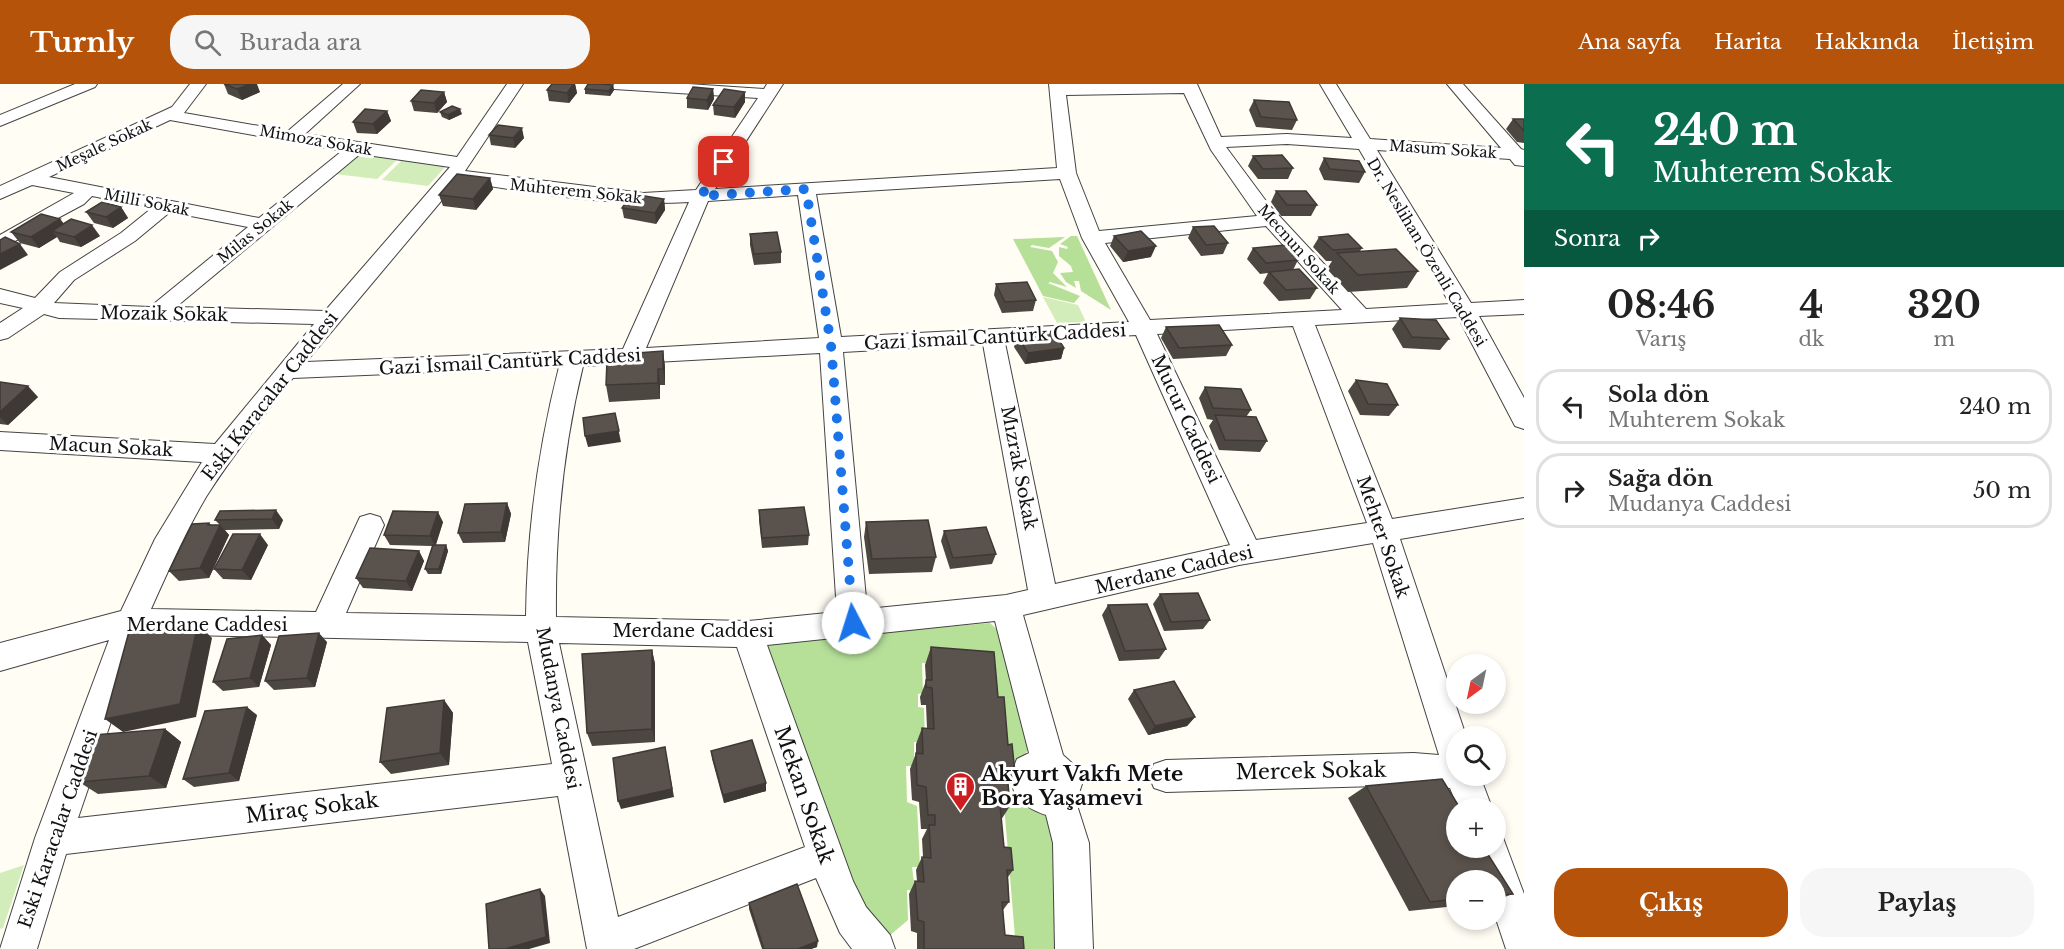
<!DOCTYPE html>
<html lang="tr">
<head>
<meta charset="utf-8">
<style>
  :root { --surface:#fff; --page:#f6f6f6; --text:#222; --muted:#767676; --line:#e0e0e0; --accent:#b45309 }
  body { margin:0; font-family:"Libre Baskerville",serif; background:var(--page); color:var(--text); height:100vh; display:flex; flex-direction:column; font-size:22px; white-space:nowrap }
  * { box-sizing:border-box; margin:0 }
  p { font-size:20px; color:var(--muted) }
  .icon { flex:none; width:33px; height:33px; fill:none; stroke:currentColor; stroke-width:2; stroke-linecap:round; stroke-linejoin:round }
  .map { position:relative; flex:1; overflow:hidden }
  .details { display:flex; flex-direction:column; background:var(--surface); width:540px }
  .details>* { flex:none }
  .banner { background:#0b6e4f; color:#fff; overflow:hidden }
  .needle { width:39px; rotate:213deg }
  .tools { position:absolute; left:1446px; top:570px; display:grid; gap:12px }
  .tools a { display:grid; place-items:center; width:60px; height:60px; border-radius:50%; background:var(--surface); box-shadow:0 3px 9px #0003; font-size:30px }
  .pin { position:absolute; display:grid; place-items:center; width:51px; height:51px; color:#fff; margin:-26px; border-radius:12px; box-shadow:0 3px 9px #0006 }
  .me { position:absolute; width:66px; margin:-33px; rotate:355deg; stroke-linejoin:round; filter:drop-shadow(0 0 4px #0008) }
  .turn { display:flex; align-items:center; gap:21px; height:126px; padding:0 30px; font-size:27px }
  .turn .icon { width:78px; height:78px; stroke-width:2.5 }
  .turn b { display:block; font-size:42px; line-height:51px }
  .then { display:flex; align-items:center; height:57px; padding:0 30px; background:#0003; gap:12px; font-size:22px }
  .eta { display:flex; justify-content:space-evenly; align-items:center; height:102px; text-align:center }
  .eta b { font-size:36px; font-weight:700; line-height:42px }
  .button { display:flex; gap:12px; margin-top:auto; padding:12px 30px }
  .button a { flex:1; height:69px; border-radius:24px; background:var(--accent); color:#fff; font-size:24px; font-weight:700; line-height:69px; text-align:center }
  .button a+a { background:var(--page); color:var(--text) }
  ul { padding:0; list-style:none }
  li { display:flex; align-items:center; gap:18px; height:75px; margin:0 12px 9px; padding:0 18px; border:3px solid var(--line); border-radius:24px }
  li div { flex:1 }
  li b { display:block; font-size:22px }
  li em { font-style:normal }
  header { display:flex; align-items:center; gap:36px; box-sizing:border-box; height:84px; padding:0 30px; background:var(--accent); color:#fff }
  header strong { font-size:28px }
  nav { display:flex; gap:33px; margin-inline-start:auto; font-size:21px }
  .search { width:420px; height:54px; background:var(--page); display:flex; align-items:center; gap:15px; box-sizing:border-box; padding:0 21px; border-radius:24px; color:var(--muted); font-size:22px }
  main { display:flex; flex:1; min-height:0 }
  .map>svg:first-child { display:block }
</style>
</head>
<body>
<header>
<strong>Turnly</strong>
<div class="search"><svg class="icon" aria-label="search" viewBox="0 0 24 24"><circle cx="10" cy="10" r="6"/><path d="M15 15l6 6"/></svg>Burada ara</div>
<nav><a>Ana sayfa</a><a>Harita</a><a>Hakkında</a><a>İletişim</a></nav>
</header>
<main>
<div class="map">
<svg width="1524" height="865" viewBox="0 0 1524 865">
  <rect width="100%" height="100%" fill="#fffdf4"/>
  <g fill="#d3edba">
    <path d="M356,70L398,75L377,95L335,90Z"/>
    <path d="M402,76L447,81L428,102L382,96Z"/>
    <path d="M1043,213L1078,221L1086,238L1057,239Z"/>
    <path d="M24,781L3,844L0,845V789Z"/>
  </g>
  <g fill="#b6df98">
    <path d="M1071,152H1077L1111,226L1081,207L1079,197H1074L1076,204L1066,198L1060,189L1073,188L1071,182L1059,172V163L1067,165L1068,163L1060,160Z"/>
    <path d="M1065,153L1049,164L1032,161L1030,163L1052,167L1058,178L1053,189L1067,203L1050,198L1048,199L1080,212L1074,219L1043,212L1013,155Z"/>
    <path d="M990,539L1002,550L1029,664L1023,673L1008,685L989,584L922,579L923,609L918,610V623L924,624L925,658H914V682H906L907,718L917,722L920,783H912L915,807L907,806L908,836L882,858L863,831L763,559Z"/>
    <path d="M1003,708L1020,714L1053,738L1057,865H1016Z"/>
  </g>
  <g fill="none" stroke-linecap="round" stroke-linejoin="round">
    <defs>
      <g id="minor">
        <path d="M75,0H97L95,3L0,42V31Z"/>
        <path d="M190,0H206L184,29L288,47L343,0H360L305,50L457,73L507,0H523L465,87L643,109L696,106L758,14L614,5L606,0H688L764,5L767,0H783L715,105L1057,84L1049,0H1197L1221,53L1287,50L1352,54L1320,0H1336L1370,55L1501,64L1447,0H1463L1521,65L1524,66V82L1515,81L1510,75L1377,66L1471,219L1524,216V230L1479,232L1524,314V345L1515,342L1458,233L1315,241L1392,435L1524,414V434L1400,455L1466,652H1456V692H1480L1492,724H1458L1450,704L1414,701L1166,708L1154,704L1149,692L1154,680L1166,676L1414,669L1439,671L1373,459L1239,481L1023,531L1063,671L1073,680L1082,700L1076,718L1089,759L1093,865H1055L1053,759L1046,731C1017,721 1004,705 1017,675L1029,669L995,537L767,561L853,797L866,823L890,851L895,865H852L840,849L816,794L634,865H587L558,712L66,770L37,865H0L35,754L109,556L0,587V559L121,527L155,455L202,378L0,366V348L215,360L314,240L59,234L44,230L8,254L0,256V239L23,224L0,219V205L35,214L60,188L121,149L152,124L92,112L84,120L0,165V151L74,109L32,101L0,115V102L172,23ZM1184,9L1211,66L1257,132L1099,147L1076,89L1066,11ZM170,36L342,67L259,134L49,93ZM1287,60L1359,65L1450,220L1366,225L1269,121L1226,63ZM360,70L450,83L325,227L176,223ZM1060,95L1082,154L1129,238L841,253L816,110ZM458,97C534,109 612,123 689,118L623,265L306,278ZM798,111L819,254L646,264L708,117ZM170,128L248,143L150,223L54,219L74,196L135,157ZM1266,142L1342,226L1150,236L1105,159ZM1293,242L1367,439L1256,456L1157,250ZM1136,251L1230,461L1055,500L1005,259ZM983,260L1028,506L1006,511L867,525L843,268ZM820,269L837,528L748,537L556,533C555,448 563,364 583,282ZM559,283C538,365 527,448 526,532L346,529L384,441L380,433L370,430L360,433L316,528L151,525C168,487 185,449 206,413C232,372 263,333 293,294ZM141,550L528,558L552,680L78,734ZM559,559L737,563L805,763L618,833Z"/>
        <path d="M1496,749L1502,751L1524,810V865H1506L1496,835V796H1482L1471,764H1496Z"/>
      </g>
    </defs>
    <use href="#minor" stroke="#444" stroke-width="2"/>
    <use href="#minor" fill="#fff" fill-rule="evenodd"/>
  </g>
  <g fill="#4d4741">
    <path d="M224,0L260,8L242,16L228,10Z"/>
    <path d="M552,0H575L577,9L569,19L549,17L547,6Z"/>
    <path d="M613,1L614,6L610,12L585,10V5Z"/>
    <path d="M713,5L714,15L708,26L687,24V14Z"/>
    <path d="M444,8L447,18L437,29L414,27L411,17Z"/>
    <path d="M745,8V18L735,34L714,31L713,21Z"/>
    <path d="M1254,16L1297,36L1292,46L1256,43L1249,26Z"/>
    <path d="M387,27L391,37L377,50L357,49L353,38Z"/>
    <path d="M440,28L462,30L449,36L442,33Z"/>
    <path d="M1513,35H1524V59L1517,58L1506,45Z"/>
    <path d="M489,51L524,54L515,64L491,61Z"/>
    <path d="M1253,72L1293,84L1288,95H1258L1248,82Z"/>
    <path d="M1324,74L1365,88L1359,99L1324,96L1319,85Z"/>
    <path d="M490,94L493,105L476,126L443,122L439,111Z"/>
    <path d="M1276,107L1317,121L1311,132H1281L1271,118Z"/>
    <path d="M664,115L665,126L656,140L624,134L622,124Z"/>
    <path d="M121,123L128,134L113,144L94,139L86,128Z"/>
    <path d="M60,135L64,140L100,152L81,163L60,158L57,153L39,164L20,159L11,148Z"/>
    <path d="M1193,143L1228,159L1223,170L1201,172L1188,154Z"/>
    <path d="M750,150L781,168V179L754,181L750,161Z"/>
    <path d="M1114,152L1151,173L1123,178L1110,162Z"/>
    <path d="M1319,153L1362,164L1360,167L1418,187L1407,204L1348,208L1327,185L1332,177H1326L1313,163Z"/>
    <path d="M1253,164L1298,176L1293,186L1317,204L1310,215L1279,217L1263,199L1268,189L1260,190L1247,175Z"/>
    <path d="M996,200L1036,216L1033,227L1002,229L994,211Z"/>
    <path d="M1400,234L1449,255L1440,266L1403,264L1392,245Z"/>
    <path d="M1166,243L1232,261L1226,272L1173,275L1161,254Z"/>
    <path d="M1017,252L1064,264L1061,275L1025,280L1014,263Z"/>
    <path d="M663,267L665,283V301H660V315L609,318L606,301L622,276Z"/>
    <path d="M1356,296L1398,321L1389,332L1360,331L1348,307Z"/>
    <path d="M0,298L38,313L8,341L0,340Z"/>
    <path d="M1205,303L1251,326L1246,333L1267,357L1260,368L1219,366L1209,342L1213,336L1207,335L1199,314Z"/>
    <path d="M507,419L511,430L505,458L463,459L458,449Z"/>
    <path d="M759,426L809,451L808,461L762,464L759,436Z"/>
    <path d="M220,427L283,436L279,445L225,446L229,451L209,494L179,497L169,487L209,439L211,441H220L215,436Z"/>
    <path d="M443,438L436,461H446L448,467L441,490H428L425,485L432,462L390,461L384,451Z"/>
    <path d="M866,438L936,473L932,488L869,490L864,453Z"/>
    <path d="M944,447L996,470L992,480L950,485L941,457Z"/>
    <path d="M268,461L251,496L223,495L214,485Z"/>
    <path d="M419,467L424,477L412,507L363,504L356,494Z"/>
    <path d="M1160,510L1210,536L1203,545L1164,547L1153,520Z"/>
    <path d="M1108,521L1166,565L1159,575L1119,577L1102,531Z"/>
    <path d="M262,551L271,561L259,603L223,607L213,598Z"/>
    <path d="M327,558L315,603L274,606L265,597Z"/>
    <path d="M931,563L998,613L1008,661L1015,689L1008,700L1010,722L1001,736L1004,763L1013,786L1008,793L1009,818L1003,826L1005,851L1024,865H917V849L911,847L909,810L915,797H917L916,786L922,773H923L922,755L927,745H921L919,718L912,716L910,685L916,669V660L922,644H927L926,621H921L920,613L926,597L925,581Z"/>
    <path d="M652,566L655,580V658L592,662L587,649Z"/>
    <path d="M1134,606L1195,633L1187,642L1148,651L1128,615Z"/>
    <path d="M444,616L453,629L449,681L391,690L380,678Z"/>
    <path d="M257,631L239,697L194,703L183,695Z"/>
    <path d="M165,645L181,658L166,704L98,710L79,698Z"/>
    <path d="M711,667L766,707L724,719L712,675Z"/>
    <path d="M1442,695L1460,724H1456V764H1484L1513,810L1496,816V796H1456V822L1409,827L1348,714L1366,702Z"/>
    <path d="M749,819L817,863L811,865H762L749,825Z"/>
  </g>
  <g fill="#3f3935">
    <path d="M250,0H257L260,8L242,16L237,5Z"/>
    <path d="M574,0H575L577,9L569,19L567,9Z"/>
    <path d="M613,1L614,6L610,12L609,7Z"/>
    <path d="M713,5L714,15L708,26L707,16Z"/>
    <path d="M444,8L447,18L437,29L434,19Z"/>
    <path d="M745,8V18L735,34L734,23Z"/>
    <path d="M460,25L462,30L449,36L448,31Z"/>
    <path d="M387,27L391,37L377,50L373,40Z"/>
    <path d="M522,44L524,54L515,64L513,54Z"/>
    <path d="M490,94L493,105L476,126L473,115Z"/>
    <path d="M664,115L665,126L656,140L655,129Z"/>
    <path d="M121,123L128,134L113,144L106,133Z"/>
    <path d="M60,135L68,145L52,147L57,153L39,164L31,153Z"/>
    <path d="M92,141L100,152L81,163L74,153Z"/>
    <path d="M20,160L28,171L0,186V170Z"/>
    <path d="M1156,162L1151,173L1123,178L1128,167Z"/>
    <path d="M1064,264L1061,275L1025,280L1028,269Z"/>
    <path d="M663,267L665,283V301L663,285Z"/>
    <path d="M658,285L660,301V315L658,299Z"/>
    <path d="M28,302L38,313L8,341L0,333V328Z"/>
    <path d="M615,329L621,358L588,363L585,352Z"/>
    <path d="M507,419L511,430L505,458L501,448Z"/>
    <path d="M276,426L283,436L279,445L272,435Z"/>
    <path d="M438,428L443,438L435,462L430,452Z"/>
    <path d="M209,439L217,448L220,441L229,451L209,494L200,484Z"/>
    <path d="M260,450L268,461L251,496L242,486Z"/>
    <path d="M446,461L448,467L441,490L439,485Z"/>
    <path d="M419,467L424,477L412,507L406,497Z"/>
    <path d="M166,537L181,552L164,546Z"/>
    <path d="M198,540L212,554L196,633L123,648L105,635Z"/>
    <path d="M319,549L327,558L315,603L307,594Z"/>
    <path d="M262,551L271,561L259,603L250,594Z"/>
    <path d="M652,566L655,580V658L652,645Z"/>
    <path d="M444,616L453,629L449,681L440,669Z"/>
    <path d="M247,623L257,631L239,697L229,689Z"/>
    <path d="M1195,633L1187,642L1148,651L1155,642Z"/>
    <path d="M165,645L181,658L166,704L149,692Z"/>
    <path d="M665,663L674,713L621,725L618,717Z"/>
    <path d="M766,699V707L724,719L723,711Z"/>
    <path d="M540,805L545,812L550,859L529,865H505Z"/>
    <path d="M818,857L817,863L811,865H798Z"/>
  </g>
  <g fill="#5a524c" stroke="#3f3935" stroke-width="1.5">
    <path d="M224,0H250L237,5Z"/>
    <path d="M552,0H574L567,9L547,6Z"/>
    <path d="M588,0H600L613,1L609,7L585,5Z"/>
    <path d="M693,3L713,5L707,16L687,14Z"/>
    <path d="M724,5L745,8L734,23L713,21Z"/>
    <path d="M421,6L444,8L434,19L411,17Z"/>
    <path d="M1254,16L1289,18L1297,36L1261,33Z"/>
    <path d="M452,22L460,25L448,31L440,28Z"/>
    <path d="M365,25L387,27L373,40L353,38Z"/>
    <path d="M1513,35H1524V47Z"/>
    <path d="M498,41L522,44L513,54L489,51Z"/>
    <path d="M1282,71L1293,84L1263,85L1253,72Z"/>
    <path d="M1324,74L1359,77L1365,88L1330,85Z"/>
    <path d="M457,90L490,94L473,115L439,111Z"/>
    <path d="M1276,107H1306L1317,121H1287Z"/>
    <path d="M632,110L664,115L655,129L622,124Z"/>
    <path d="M102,118L121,123L106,133L86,128Z"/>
    <path d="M41,130L60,135L31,153L11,148Z"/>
    <path d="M71,135L92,141L74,153L52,147Z"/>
    <path d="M1214,142L1228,159L1206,161L1193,143Z"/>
    <path d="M1141,147L1156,162L1128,167L1114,152Z"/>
    <path d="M777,148L781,168L754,170L750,150Z"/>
    <path d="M1348,150L1362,164L1333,166L1319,153Z"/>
    <path d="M5,153L20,160L0,170V156Z"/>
    <path d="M1285,161L1298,176L1266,179L1253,164Z"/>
    <path d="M1396,165L1418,187L1358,191L1337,169Z"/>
    <path d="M1299,185L1317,204L1286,206L1269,188Z"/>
    <path d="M1027,198L1036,216L1005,218L996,200Z"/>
    <path d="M1400,234L1436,236L1449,255L1412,253Z"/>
    <path d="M1219,241L1232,261L1179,264L1166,243Z"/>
    <path d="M1053,247L1064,264L1028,269L1017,252Z"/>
    <path d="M663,267V285H658V299L606,301L607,277L622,276L623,270Z"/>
    <path d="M1356,296L1387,300L1398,321L1368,320Z"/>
    <path d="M0,298L28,302L0,328Z"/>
    <path d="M1205,303L1241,305L1251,326L1213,324Z"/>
    <path d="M615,329L619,347L585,352L583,334Z"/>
    <path d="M1215,331L1256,333L1267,357L1225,356Z"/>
    <path d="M507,419L501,448L458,449L465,420Z"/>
    <path d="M804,423L809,451L762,454L759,426Z"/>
    <path d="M276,426L272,435L215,436L220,427Z"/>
    <path d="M393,427L438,428L430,452L384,451Z"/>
    <path d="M928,436L936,473L872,475L866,438Z"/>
    <path d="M209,439L208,441H220L200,484L169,487L192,440Z"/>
    <path d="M986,443L996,470L953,474L944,447Z"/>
    <path d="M233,450H260L242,486L214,485Z"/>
    <path d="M433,461H446L439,485H425Z"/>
    <path d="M370,464L419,467L406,497L356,494Z"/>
    <path d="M1198,509L1210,536L1171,538L1160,510Z"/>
    <path d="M1147,520L1166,565L1125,567L1108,521Z"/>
    <path d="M166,537L164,546L198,540L180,620L105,635L130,544Z"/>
    <path d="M319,549L307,594L265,597L279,552Z"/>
    <path d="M262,551L250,594L213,598L227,555Z"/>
    <path d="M931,563L994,568L998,613H1004L1008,661L1012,660L1015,689L1007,688L1010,722L1000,721L1004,763L1011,764L1013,786H1007L1009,818H1002L1005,851L1023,853L1024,865H924V838L918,836L915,797L924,798L922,773L931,774L929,741H935V731H928L926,703L917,701L916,669L923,670L922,644L934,645L932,604L926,603V596H932Z"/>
    <path d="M652,566V645L587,649L582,570Z"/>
    <path d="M1174,597L1195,633L1155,642L1134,606Z"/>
    <path d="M444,616L440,669L380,678L387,624Z"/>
    <path d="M247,623L229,689L183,695L205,627Z"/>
    <path d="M165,645L149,692L79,698L94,651Z"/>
    <path d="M752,656L766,699L723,711L711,667Z"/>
    <path d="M665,663L672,705L618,717L613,674Z"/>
    <path d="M1442,695L1460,724H1456V764H1484L1513,810L1496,811V796H1456V815L1430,818L1366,702Z"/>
    <path d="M797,800L818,857L798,865H764L749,819Z"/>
    <path d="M540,805L546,853L505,865H489L486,820Z"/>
  </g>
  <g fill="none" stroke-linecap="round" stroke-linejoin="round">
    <path stroke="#1a73e8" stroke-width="10" stroke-dasharray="0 18" d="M724,78L701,112L806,105L831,261L853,539"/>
  </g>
  <defs>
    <symbol id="building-pin" viewBox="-11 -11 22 30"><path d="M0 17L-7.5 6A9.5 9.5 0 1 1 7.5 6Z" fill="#cc1d21" stroke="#fff"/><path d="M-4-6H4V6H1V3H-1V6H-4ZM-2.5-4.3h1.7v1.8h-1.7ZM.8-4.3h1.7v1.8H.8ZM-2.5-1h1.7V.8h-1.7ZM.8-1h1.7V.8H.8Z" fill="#fff"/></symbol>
  </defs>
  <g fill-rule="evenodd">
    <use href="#building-pin" x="944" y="686" width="33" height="45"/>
  </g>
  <g text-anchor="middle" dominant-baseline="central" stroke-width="6" stroke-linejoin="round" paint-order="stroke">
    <g font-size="15" fill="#111" stroke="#fff">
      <text transform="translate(316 56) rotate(10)">Mimoza Sokak</text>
      <text transform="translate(104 61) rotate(-25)">Meşale Sokak</text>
      <text transform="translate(1443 65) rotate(4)">Masum Sokak</text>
      <text transform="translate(576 107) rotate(6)">Muhterem Sokak</text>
      <text transform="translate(147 118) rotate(11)">Milli Sokak</text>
      <text transform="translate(255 147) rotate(-39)">Milas Sokak</text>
      <text transform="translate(1299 165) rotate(48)">Mecnun Sokak</text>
      <text transform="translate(1427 168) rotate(59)">Dr. Neslihan Özenli Caddesi</text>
    </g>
    <g font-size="18" fill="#111" stroke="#fff">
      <text transform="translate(164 230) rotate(1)">Mozaik Sokak</text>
      <text transform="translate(995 253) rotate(-3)">Gazi İsmail Cantürk Caddesi</text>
      <text transform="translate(510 278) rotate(-3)">Gazi İsmail Cantürk Caddesi</text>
      <text transform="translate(270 312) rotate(-52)">Eski Karacalar Caddesi</text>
      <text transform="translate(1186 335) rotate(65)">Mucur Caddesi</text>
      <text transform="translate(111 363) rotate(3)">Macun Sokak</text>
      <text transform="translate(1019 384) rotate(79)">Mızrak Sokak</text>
      <text transform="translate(1383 453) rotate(71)">Mehter Sokak</text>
      <text transform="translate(1174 486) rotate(-13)">Merdane Caddesi</text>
      <text x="207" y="541">Merdane Caddesi</text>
      <text x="693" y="547">Merdane Caddesi</text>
      <text transform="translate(558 624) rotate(79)">Mudanya Caddesi</text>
      <text transform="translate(58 745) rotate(-71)">Eski Karacalar Caddesi</text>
    </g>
    <g font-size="21" fill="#111" stroke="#fff">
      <text transform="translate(1311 687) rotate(-1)">Mercek Sokak</text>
      <text transform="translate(804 711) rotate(71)">Mekan Sokak</text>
      <text transform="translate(312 724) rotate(-7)">Miraç Sokak</text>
    </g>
    <g font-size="21" font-weight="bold" fill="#111" stroke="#fff" text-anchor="start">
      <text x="981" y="690">Akyurt Vakfı Mete<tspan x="981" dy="24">Bora Yaşamevi</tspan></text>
    </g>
  </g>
</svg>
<div class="tools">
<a><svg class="needle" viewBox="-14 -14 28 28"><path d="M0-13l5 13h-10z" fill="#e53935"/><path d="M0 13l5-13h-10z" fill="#767676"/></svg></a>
<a><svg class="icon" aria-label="search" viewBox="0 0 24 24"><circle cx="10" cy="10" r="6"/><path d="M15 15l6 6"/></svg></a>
<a>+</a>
<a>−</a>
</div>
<div class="pin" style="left:724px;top:78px;background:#d93025"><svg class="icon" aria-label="arrive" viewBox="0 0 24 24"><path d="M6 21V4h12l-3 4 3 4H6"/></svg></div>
<svg class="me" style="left:853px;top:539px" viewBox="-20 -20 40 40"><circle r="19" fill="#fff"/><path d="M0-13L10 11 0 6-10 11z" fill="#1a73e8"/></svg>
</div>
<section class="details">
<div class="banner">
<div class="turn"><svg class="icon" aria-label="left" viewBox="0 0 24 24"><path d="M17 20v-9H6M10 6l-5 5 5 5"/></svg><div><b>240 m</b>Muhterem Sokak</div></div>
<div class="then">Sonra<svg class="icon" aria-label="right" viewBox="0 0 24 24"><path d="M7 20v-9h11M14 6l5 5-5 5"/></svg></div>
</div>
<div class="eta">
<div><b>08:46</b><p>Varış</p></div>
<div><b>4</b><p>dk</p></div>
<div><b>320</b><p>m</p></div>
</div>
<ul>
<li><svg class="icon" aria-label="left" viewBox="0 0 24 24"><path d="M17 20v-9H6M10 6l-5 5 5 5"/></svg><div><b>Sola dön</b><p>Muhterem Sokak</p></div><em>240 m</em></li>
<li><svg class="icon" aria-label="right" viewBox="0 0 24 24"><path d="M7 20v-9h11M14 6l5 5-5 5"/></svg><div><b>Sağa dön</b><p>Mudanya Caddesi</p></div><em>50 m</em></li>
</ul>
<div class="button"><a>Çıkış</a><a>Paylaş</a></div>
</section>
</main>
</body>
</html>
